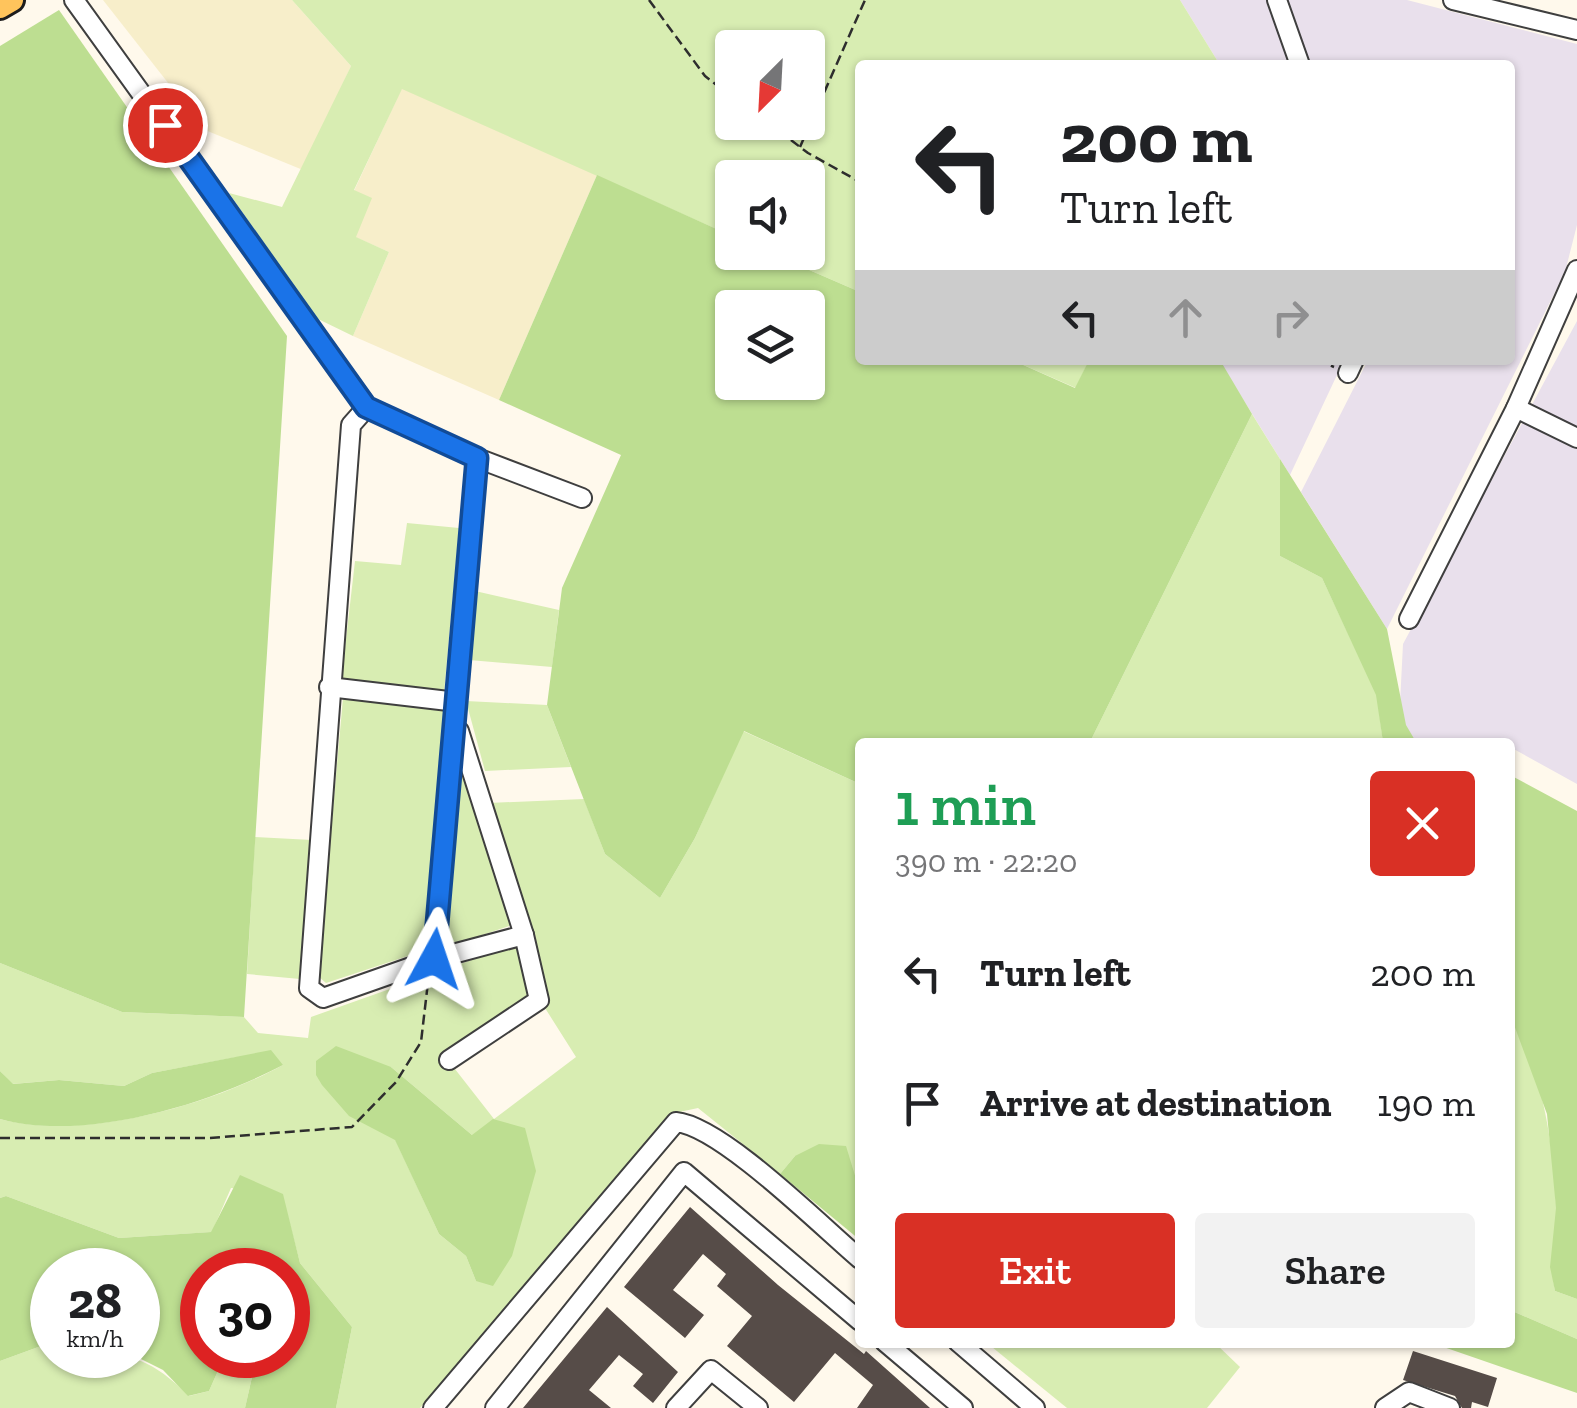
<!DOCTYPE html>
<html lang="en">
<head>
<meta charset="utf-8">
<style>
  :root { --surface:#fff; --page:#f2f2f2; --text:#202124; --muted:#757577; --accent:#d93025 }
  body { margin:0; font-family:"Zilla Slab",serif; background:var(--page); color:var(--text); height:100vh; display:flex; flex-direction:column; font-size:38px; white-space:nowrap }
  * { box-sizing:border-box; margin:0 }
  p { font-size:32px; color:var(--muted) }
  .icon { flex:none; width:55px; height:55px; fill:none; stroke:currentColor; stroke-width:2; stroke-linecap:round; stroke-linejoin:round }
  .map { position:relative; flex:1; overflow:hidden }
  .sheet { position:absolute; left:855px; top:738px; width:660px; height:610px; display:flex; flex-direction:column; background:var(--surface); border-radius:10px; box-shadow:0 2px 8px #0004 }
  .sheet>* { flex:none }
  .top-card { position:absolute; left:855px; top:60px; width:660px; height:305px; border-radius:10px; box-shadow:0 2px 8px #0004; background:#fff; color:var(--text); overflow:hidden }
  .needle { width:65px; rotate:204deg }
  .tools { position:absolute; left:715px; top:30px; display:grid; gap:20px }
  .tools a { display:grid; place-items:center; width:110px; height:110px; border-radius:10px; background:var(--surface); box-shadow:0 2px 8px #0004; font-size:50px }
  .speed { position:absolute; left:30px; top:1248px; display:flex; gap:20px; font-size:50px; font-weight:700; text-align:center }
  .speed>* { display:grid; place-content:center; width:130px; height:130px; border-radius:50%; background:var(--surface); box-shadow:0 2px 8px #0004; line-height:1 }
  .speed small { font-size:25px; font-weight:400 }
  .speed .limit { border:15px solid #d22; background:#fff; color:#111 }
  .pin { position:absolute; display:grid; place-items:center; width:85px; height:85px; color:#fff; margin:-42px; border:5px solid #fff; border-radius:50%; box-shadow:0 2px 10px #0007 }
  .me { position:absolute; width:110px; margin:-55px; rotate:5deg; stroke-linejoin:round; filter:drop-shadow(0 0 8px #0008) }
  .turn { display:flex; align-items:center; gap:35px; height:210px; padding:0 40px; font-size:45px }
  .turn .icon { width:130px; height:130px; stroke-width:2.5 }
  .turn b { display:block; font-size:70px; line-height:85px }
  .lanes { display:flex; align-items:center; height:95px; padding:0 40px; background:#0003; justify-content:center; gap:50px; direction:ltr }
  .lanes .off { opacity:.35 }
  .round { display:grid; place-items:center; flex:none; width:105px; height:105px; border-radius:10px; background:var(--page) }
  .headline { display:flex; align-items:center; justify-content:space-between; height:170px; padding:0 40px }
  h1 { font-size:60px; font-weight:600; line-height:75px; color:#1e9e55 }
  .cta { display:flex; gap:20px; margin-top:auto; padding:20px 40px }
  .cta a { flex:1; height:115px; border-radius:10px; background:var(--accent); color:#fff; font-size:40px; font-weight:600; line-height:115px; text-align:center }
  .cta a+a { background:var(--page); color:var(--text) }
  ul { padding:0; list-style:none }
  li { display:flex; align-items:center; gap:30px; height:130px; padding:0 40px }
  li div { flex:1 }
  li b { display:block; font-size:38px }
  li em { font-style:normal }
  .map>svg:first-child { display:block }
</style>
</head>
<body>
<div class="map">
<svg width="1577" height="1408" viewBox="0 0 1577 1408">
  <rect width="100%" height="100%" fill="#fff9ec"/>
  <g fill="#e9e0ec">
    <path d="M1180,0H1266L1290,65H1220Z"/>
    <path d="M1287,0H1407L1577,44V225L1565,272L1387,629L1301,492L1368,360H1510V65H1306Z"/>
    <path d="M1577,321V784L1510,747V742H1411L1399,723L1403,644Z"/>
    <path d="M1220,360H1344L1290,475L1220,362Z"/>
  </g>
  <g fill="#f7eeca">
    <path d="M103,0H292L351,66L303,170L205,130Z"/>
    <path d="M402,88L597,175L499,400L353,336L389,252L355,237L354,191Z"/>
  </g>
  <g fill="#d8edb2" fill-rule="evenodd">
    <path d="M292,0H1180L1220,65H860V292L770,253L808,252V178H732V236L402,89L354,190L372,198L356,237L389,252L353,336L316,318L229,193L282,207L351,66ZM732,48H808V122H732Z"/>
    <path d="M1012,360H1089L1076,388Z"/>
    <path d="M1252,414L1280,459V556L1322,578L1377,695L1383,742H1090Z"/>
    <path d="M407,523L459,528L444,693L341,683L355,561L401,565Z"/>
    <path d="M475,591L559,610L552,667L469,660Z"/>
    <path d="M343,698L445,708L426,938L420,952L326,983L318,976Z"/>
    <path d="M466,701L547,705L571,767L485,771Z"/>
    <path d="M743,731L860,784V1192L795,1156L780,1174L698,1108L670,1114L420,1408H336L352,1327L300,1263L282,1194L231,1188L212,1232L119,1238L6,1196L0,1198V1119C83,1141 208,1106 283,1065L237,1057L152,1073L124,1086L59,1080L12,1084L0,1071V963L122,1012L244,1017L258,1033L308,1038L311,1017L516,944L530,1000L444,1055L494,1119L576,1057L545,1008L546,983L489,803L584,799L605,854L660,898L695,838ZM391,1067L472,1135L476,1281L466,1256L439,1234L395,1139Z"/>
    <path d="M459,759L512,925L440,949Z"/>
    <path d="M255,837L312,840L300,979L247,974Z"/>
    <path d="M1510,1014C1542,1069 1553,1142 1556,1204C1557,1234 1549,1260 1555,1291L1577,1299V1339L1510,1310Z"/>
    <path d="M52,1342V1355C118,1355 138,1346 189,1396L209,1391L225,1355H257L245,1408H0V1361Z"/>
    <path d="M992,1342L1215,1343L1240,1367L1207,1408H1067L992,1347Z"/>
  </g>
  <g fill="#bdde91" fill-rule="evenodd">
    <path d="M59,10L287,336L244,1017L122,1012L0,963V46Z"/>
    <path d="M597,175L732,236V252L770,253L860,292V360H1012L1075,388L1089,360H1220L1252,414L1090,742H860V784L744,731L695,838L660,898L605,854L547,705L562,588L621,455L499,400ZM732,308H808V382H732Z"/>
    <path d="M1280,459L1387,629L1406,725L1416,742H1383L1376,695L1322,578L1280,556Z"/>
    <path d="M1510,775L1577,811V1299L1555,1291L1550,1267L1556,1208L1547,1114L1510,1014Z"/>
    <path d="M336,1046L391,1067L472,1135L493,1119L525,1128L536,1171L512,1256L493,1286L476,1281L466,1256L439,1234L395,1140L349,1116L322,1085L316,1075V1061Z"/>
    <path d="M271,1050L283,1065C207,1105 84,1142 0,1119V1071L13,1084L59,1080L124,1086L152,1073Z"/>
    <path d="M819,1144L846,1146L860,1192V1240L780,1174L795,1156Z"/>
    <path d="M240,1175L283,1194L300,1263L352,1327L336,1408H245L257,1355H288V1270H202V1355H225L209,1391L188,1396L163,1370L133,1355H138V1270H52V1342L0,1361V1198L6,1196L119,1238L211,1232Z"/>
    <path d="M1510,1310L1577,1339V1393L1432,1343L1510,1342Z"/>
  </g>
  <g fill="#564c48">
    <path d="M690,1207L778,1285L864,1354L866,1351L930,1408H857L873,1385L835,1353L794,1402L727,1346L752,1316L717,1286L726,1274L703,1254L673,1290L704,1315L685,1338L624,1287Z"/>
    <path d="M607,1307L678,1372L653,1403L633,1386L643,1374L619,1355L589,1390L611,1408H523Z"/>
    <path d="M1413,1351L1497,1378L1488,1407L1472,1402L1471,1408H1462L1455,1396L1403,1380Z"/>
  </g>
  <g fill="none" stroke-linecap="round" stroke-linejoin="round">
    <defs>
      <g id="minor">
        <path d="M74,0L367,407L477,458L434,959"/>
        <path d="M1277,0L1300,65"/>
        <path d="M1453,0L1577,30"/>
        <path d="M1348,373L1354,360"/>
        <path d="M367,407L351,425L309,988L323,998L434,959L524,935"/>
        <path d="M1516,408L1577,438"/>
        <path d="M477,458L582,498"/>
        <path d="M1409,619L1516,408L1577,270"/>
        <path d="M329,687L457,702"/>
        <path d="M449,1060L539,1000L524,935L459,731"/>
        <path d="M885,1342L963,1408"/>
        <path d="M958,1342L1035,1408"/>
        <path d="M433,1408L676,1122C721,1126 821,1226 860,1259"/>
        <path d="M495,1408L684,1172L860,1321"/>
        <path d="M676,1408L711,1370L758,1408"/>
        <path d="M1385,1408L1409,1392L1450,1408"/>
      </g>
      <path id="major" d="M0,7L12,0"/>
    </defs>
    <use href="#minor" stroke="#3f3f3f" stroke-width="22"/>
    <use href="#major" stroke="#1d1d1d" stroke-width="28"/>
    <g stroke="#2e2e2e" stroke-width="2.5" stroke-dasharray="10 5" stroke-linecap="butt">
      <path d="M649,0L705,76L732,97"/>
      <path d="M767,122L808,153L860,182"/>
      <path d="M800,147L865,0"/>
      <path d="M1317,360L1334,367"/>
      <path d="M0,1138H210L352,1127L396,1082L421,1042L428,982"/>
    </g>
    <use href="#minor" stroke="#fff" stroke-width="18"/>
    <use href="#major" stroke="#ffc45c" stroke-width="22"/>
  </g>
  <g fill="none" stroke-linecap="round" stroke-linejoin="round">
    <defs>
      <path id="route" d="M165,125L366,407L477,458L434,959"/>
    </defs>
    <use href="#route" stroke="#114b97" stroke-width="25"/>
    <use href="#route" stroke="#1a73e8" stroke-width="18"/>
  </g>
</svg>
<div class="tools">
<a><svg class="needle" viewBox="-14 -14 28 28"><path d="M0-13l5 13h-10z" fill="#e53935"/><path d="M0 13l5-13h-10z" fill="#757577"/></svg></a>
<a><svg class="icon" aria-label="sound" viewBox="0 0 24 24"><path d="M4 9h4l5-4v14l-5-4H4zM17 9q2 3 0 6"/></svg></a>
<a><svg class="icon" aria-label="layers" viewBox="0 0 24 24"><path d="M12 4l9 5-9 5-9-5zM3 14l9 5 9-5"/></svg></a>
</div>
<div class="speed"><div>28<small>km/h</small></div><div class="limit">30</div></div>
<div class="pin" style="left:165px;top:125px;background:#d93025"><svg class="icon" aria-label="arrive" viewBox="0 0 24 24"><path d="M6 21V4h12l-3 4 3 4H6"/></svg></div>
<svg class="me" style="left:434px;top:959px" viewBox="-20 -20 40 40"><path d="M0-17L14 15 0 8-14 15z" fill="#1a73e8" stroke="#fff" stroke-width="4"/></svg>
<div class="top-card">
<div class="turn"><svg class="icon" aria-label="left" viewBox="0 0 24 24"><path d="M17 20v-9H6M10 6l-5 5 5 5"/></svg><div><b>200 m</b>Turn left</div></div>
<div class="lanes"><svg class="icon" aria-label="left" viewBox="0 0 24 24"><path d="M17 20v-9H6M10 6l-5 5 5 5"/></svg><svg class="icon off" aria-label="ahead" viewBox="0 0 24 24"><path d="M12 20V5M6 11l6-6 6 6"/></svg><svg class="icon off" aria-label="right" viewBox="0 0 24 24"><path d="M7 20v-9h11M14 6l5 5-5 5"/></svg></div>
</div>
<section class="sheet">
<div class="headline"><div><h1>1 min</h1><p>390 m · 22:20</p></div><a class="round" style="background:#d93025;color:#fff"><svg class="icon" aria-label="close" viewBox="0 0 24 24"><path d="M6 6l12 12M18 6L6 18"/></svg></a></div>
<ul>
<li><svg class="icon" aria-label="left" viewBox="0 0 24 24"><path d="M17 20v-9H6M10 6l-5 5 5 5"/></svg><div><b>Turn left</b></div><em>200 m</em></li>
<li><svg class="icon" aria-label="arrive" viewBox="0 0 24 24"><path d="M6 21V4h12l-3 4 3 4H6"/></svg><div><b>Arrive at destination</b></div><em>190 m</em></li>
</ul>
<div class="cta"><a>Exit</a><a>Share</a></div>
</section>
</div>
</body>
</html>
